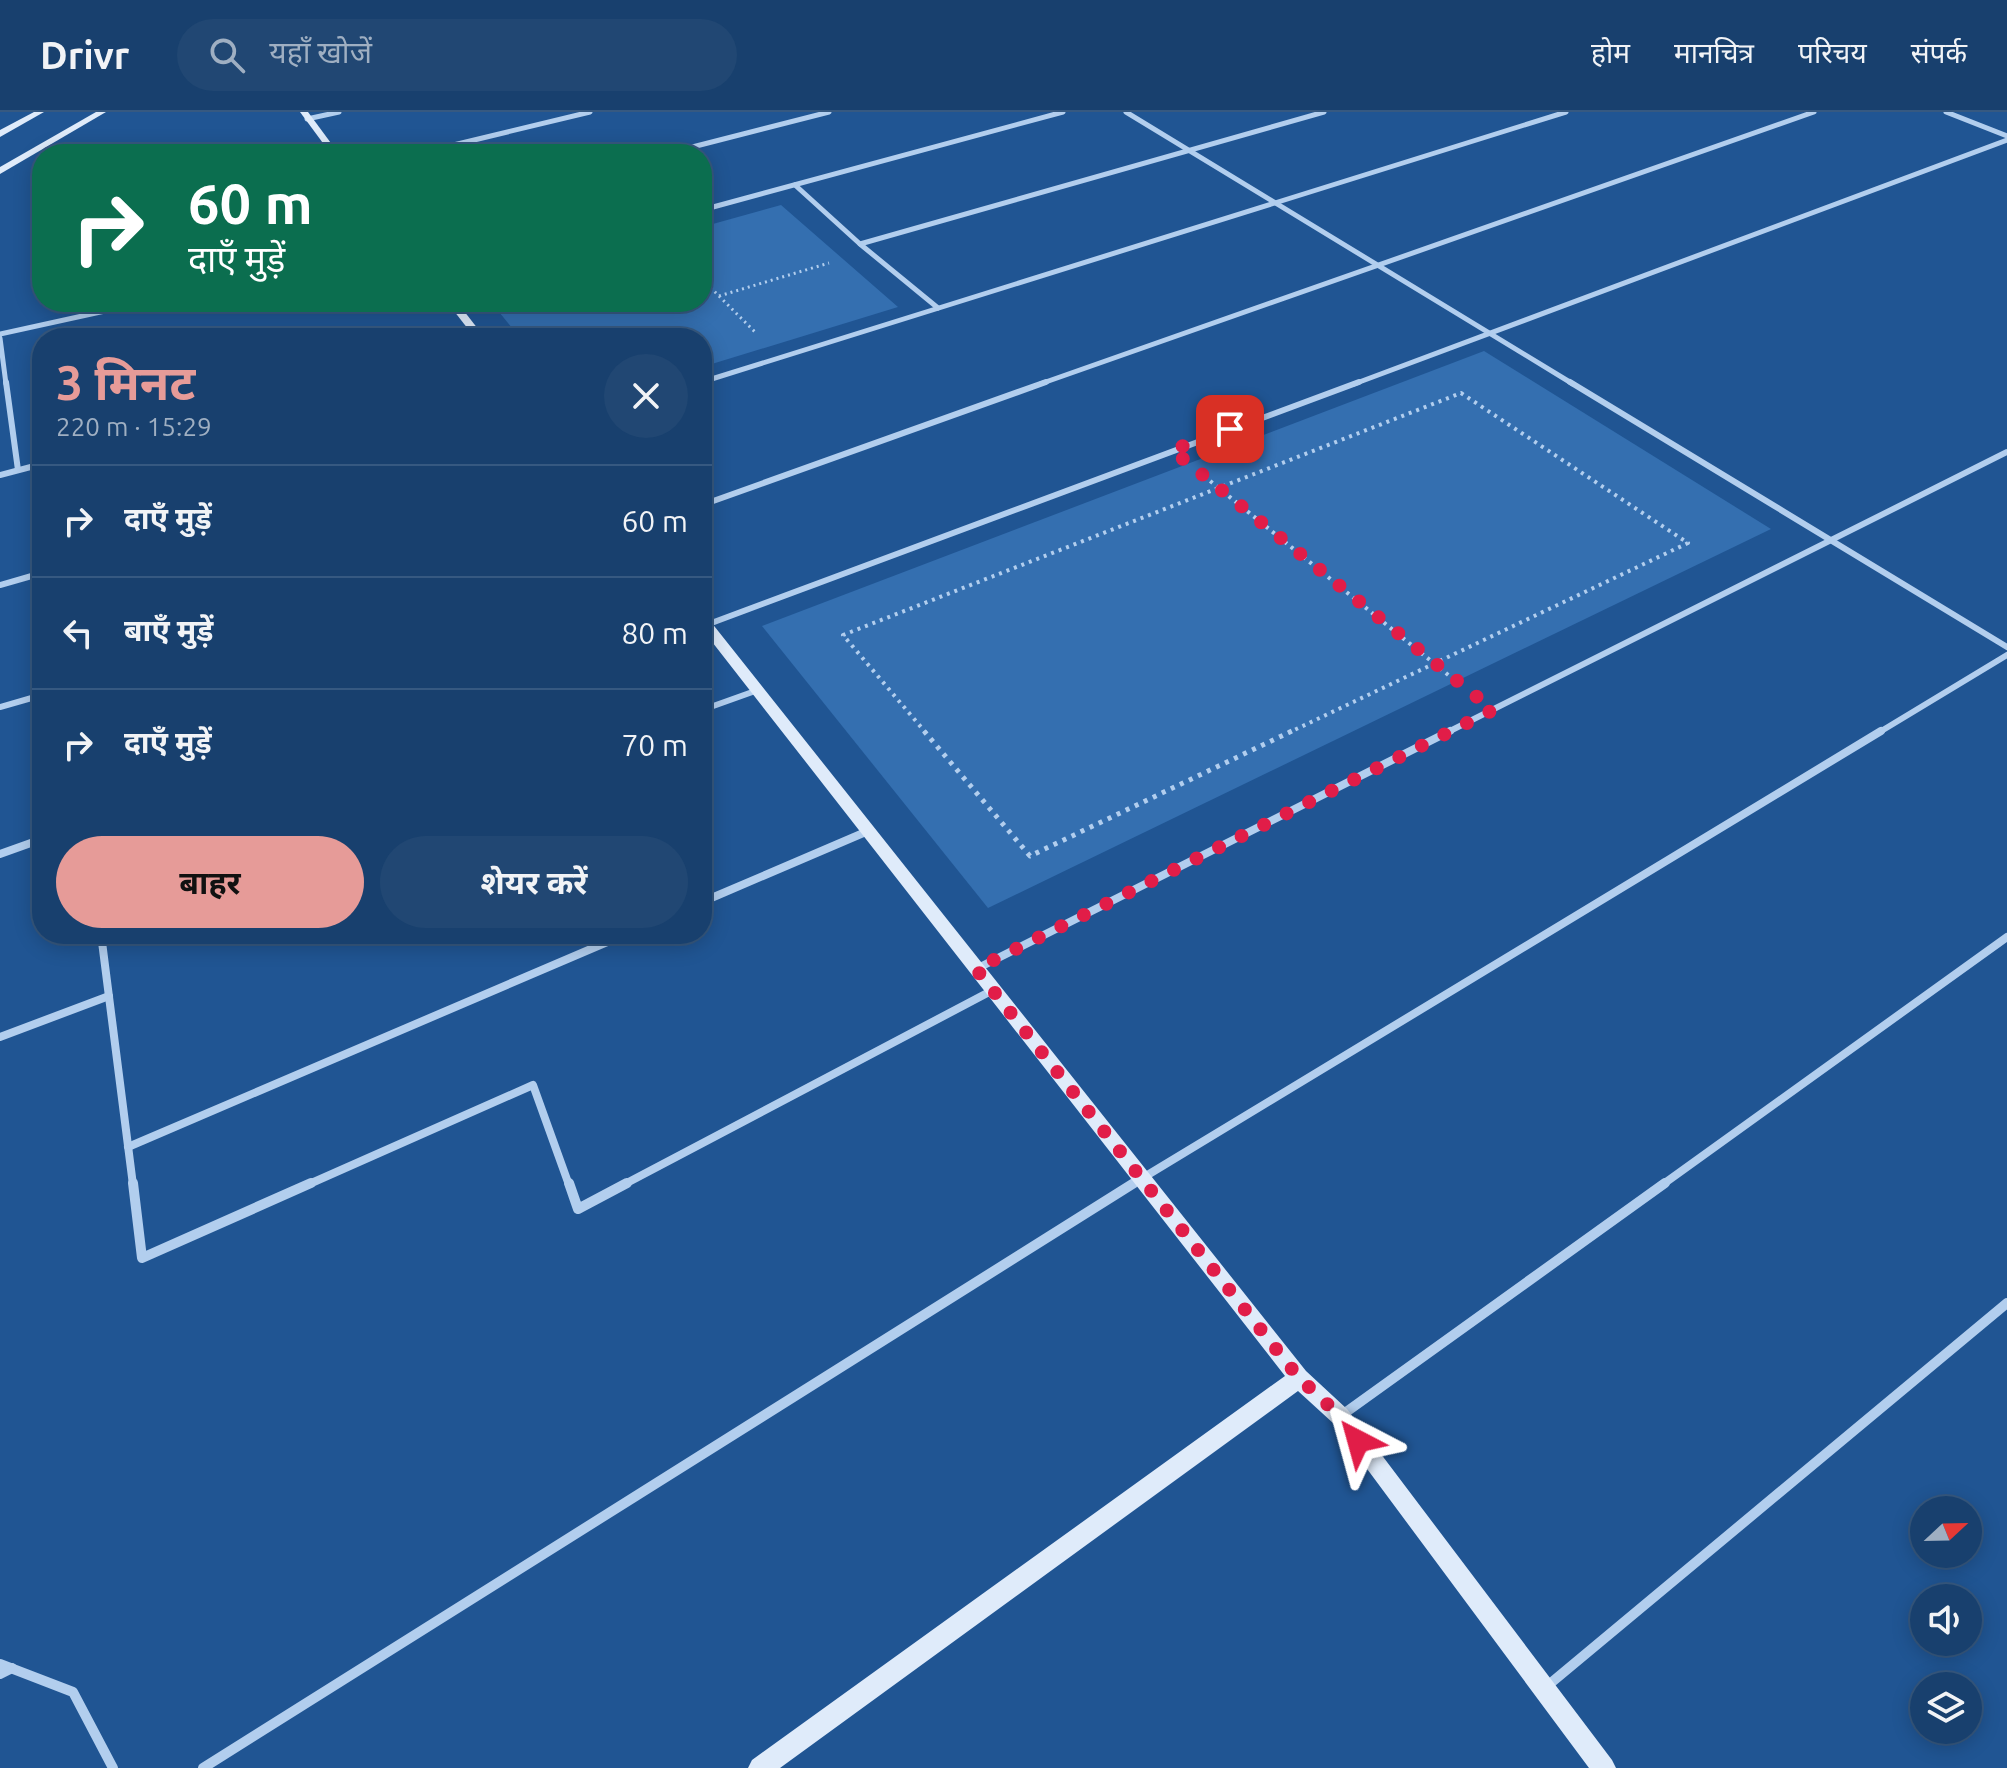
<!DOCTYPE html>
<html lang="hi">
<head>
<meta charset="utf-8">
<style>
  :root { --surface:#18406e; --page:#214773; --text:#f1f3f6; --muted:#9fafc2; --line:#365981; --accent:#e69b98 }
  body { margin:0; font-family:Ubuntu,"Noto Sans Devanagari",sans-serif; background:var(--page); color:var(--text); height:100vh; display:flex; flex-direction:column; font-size:30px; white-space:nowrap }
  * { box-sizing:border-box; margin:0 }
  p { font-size:26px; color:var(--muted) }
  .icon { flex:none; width:44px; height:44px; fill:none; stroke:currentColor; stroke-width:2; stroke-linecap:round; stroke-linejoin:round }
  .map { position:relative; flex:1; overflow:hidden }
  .sheet { position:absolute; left:32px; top:216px; width:680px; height:616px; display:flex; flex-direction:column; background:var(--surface); border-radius:32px; box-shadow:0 4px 20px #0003,0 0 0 2px var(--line) }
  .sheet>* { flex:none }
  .top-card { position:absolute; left:32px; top:32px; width:680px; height:168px; border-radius:32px; box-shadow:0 4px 20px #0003,0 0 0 2px var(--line); background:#0b6e4f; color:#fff; overflow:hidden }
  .needle { width:52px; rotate:68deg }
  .tools { position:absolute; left:1910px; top:1384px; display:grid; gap:16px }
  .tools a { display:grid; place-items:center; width:72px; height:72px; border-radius:50%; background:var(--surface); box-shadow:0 4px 20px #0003,0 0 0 2px var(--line); font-size:40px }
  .pin { position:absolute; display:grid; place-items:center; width:68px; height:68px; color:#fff; margin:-34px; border-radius:16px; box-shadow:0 4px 12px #0006 }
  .me { position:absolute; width:88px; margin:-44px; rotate:321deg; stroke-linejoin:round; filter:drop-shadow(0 0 6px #0008) }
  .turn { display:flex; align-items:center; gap:28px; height:168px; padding:0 24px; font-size:36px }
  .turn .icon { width:104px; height:104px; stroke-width:2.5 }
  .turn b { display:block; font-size:56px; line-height:68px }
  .round { display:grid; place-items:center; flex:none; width:84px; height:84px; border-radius:42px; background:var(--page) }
  .head { display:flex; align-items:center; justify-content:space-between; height:136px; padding:0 24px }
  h1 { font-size:48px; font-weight:700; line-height:60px; color:var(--accent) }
  .cta { display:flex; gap:16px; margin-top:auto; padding:16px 24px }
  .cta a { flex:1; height:92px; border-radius:48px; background:var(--accent); color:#111; font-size:32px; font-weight:700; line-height:92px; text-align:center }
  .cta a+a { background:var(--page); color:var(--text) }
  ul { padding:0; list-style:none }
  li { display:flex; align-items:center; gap:24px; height:112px; padding:0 24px; border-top:2px solid var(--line) }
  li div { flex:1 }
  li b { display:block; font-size:30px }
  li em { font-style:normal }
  header { display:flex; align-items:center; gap:48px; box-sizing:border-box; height:112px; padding:0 40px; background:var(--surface); border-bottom:2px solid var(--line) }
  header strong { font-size:38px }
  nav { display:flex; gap:44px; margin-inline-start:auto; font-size:28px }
  .search { width:560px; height:72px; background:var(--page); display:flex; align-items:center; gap:20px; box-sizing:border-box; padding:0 28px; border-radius:44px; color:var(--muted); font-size:30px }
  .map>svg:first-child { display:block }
</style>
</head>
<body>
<header>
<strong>Drivr</strong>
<div class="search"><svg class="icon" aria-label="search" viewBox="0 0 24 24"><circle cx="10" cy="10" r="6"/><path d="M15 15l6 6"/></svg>यहाँ खोजें</div>
<nav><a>होम</a><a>मानचित्र</a><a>परिचय</a><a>संपर्क</a></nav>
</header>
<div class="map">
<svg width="2007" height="1656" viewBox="0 0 2007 1656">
  <rect width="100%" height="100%" fill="#205593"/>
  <g fill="#346fb0">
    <path d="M781,93L898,195L702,255V226H520L491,190H702V115Z"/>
    <path d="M1484,239L1771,417L988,796L762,514Z"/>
  </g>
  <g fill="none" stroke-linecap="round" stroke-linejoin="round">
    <g stroke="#b2ceee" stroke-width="3" stroke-dasharray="2 4" stroke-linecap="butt">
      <path d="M702,167L755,220"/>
      <path d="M719,184L829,151"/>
    </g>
    <g stroke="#b2ceee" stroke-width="4" stroke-dasharray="3 5" stroke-linecap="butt">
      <path d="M1204,364L1463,575"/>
      <path d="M926,621L843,523L1461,281L1688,431L1288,621"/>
    </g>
    <path stroke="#b2ceee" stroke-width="5" stroke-dasharray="4 6" stroke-linecap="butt" d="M924,619L1030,744L1292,619"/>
    <g stroke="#b2ceee" stroke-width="5">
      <path d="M1126,0L1573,272"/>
      <path d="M1946,0L2007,24"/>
      <path d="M307,7L339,0"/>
      <path d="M416,42L590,0"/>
      <path d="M665,42L829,0"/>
      <path d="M795,73L860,132"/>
      <path d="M702,98L1063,0"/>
      <path d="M938,196L860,132L1324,0"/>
      <path d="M0,222L146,190"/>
      <path d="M0,226L6,272"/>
      <path d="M702,270L1566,0"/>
      <path d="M1040,272L1814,0"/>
      <path d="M1354,272L2007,28"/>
    </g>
    <g stroke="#b2ceee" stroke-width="6">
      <path d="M6,270L18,358"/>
      <path d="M1570,270L2007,535"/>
      <path d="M0,363L42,352"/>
      <path d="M702,393L1046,270"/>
      <path d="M0,473L42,461"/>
      <path d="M706,513L1359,270"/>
      <path d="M0,595L42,583"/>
      <path d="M702,598L758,578"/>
      <path d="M1446,621L2007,340"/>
      <path d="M1878,621L2007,543"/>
    </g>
    <g stroke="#b2ceee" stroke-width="8">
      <path d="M0,742L42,727"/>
      <path d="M702,790L868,719"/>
      <path d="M101,822L133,1073"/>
      <path d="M976,857L1450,619"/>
      <path d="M0,925L109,884"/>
      <path d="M128,1035L626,822"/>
      <path d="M307,1073L533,973L569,1073"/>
      <path d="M623,1073L993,878"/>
      <path d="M1131,1073L1881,619"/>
      <path d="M1662,1073L2007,825"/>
    </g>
    <g stroke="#b2ceee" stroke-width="10">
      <path d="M133,1071L142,1146L311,1071"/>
      <path d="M569,1071L578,1097L627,1071"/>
      <path d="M1342,1303L1665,1071"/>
      <path d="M0,1552L73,1580L113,1656"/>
      <path d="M0,1562L12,1556"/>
      <path d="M1546,1575L2007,1191"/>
      <path d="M203,1656L1134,1071"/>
    </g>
    <g fill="#dfebfa" fill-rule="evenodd">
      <path d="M34,0H44L0,25V18Z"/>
      <path d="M96,0H106L0,62V55Z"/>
      <path d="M300,0H308L339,42H331Z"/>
      <path d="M447,190H457L485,226H475Z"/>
      <path d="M702,504L707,505L1306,1259L1347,1297L1612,1648L1616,1656H1589L1333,1311L1298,1279L780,1656H748L752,1648L1285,1264L702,517Z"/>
    </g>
  </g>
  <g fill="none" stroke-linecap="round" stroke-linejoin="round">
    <path stroke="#e11d48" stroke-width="14" stroke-dasharray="0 25.2" d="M1230,317L1172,338L1493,598L976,857L1299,1266L1340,1304L1358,1329"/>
  </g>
</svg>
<div class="tools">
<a><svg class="needle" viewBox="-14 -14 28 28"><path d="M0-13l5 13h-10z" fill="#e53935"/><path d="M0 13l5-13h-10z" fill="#9fafc2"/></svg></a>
<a><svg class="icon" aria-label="sound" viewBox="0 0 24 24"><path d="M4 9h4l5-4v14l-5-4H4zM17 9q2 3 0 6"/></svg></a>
<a><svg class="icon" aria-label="layers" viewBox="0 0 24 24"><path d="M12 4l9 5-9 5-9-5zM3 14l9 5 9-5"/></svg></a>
</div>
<div class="pin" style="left:1230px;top:317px;background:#d93025"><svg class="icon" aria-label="arrive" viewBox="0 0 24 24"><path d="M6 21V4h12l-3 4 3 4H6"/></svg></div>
<svg class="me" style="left:1358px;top:1329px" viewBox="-20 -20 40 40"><path d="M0-17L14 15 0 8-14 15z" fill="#e11d48" stroke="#fff" stroke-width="4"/></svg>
<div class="top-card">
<div class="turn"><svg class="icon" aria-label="right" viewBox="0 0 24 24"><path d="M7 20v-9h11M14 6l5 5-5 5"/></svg><div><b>60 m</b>दाएँ मुड़ें</div></div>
</div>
<section class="sheet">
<div class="head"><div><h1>3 मिनट</h1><p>220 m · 15:29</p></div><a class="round"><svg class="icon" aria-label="close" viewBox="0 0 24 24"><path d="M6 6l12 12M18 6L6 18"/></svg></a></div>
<ul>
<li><svg class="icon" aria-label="right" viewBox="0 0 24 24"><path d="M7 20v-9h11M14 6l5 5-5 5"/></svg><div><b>दाएँ मुड़ें</b></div><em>60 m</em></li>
<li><svg class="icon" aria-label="left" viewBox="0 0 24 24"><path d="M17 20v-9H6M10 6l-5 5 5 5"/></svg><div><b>बाएँ मुड़ें</b></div><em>80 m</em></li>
<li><svg class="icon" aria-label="right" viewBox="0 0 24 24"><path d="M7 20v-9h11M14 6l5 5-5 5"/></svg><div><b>दाएँ मुड़ें</b></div><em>70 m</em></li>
</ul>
<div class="cta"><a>बाहर</a><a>शेयर करें</a></div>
</section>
</div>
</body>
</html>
